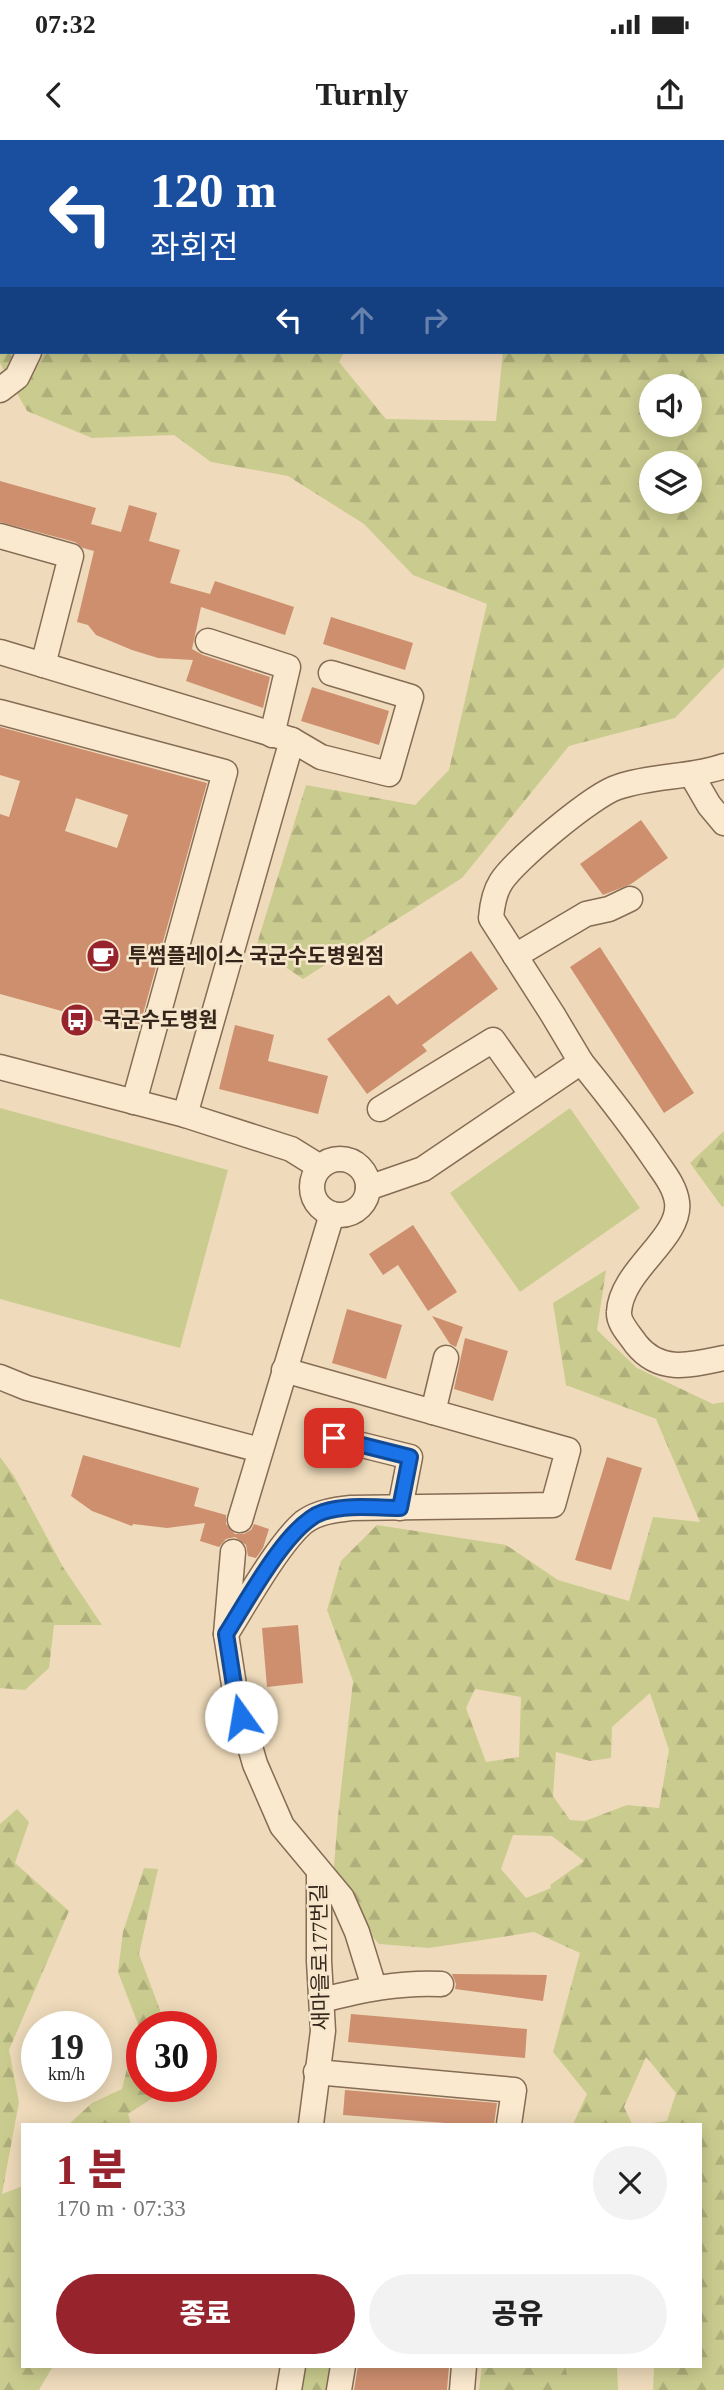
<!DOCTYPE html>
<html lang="ko">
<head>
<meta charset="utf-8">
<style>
  :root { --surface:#fff; --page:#f2f2f2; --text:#222; --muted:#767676; --accent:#97232d }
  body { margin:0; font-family:"Times New Roman","Noto Sans KR",serif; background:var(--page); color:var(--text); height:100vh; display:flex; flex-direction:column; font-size:26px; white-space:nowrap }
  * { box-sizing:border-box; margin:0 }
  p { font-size:23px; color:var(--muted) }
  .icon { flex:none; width:38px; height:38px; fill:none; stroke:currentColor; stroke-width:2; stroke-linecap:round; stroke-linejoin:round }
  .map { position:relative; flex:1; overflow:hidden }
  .side { position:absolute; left:21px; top:1983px; width:681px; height:245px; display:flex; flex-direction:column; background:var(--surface); border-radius:0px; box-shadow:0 4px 18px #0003 }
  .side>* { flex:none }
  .banner { position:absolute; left:0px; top:0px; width:724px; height:214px; box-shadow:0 4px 18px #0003; background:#1a4fa0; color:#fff; overflow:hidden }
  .buttons { position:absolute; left:639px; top:234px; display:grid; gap:14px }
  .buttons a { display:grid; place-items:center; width:63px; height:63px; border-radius:50%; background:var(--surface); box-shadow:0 4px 18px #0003; font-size:35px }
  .speed { position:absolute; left:21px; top:1871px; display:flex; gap:14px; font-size:35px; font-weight:700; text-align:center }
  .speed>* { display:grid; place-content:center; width:91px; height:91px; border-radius:50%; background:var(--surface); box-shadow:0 4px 18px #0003; line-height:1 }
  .speed small { font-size:18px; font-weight:400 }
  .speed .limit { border:10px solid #d22; background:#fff; color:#111 }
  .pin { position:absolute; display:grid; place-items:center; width:60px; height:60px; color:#fff; margin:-30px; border-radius:14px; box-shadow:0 4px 10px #0006 }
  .me { position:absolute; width:77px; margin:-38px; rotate:347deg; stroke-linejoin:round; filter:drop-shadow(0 0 5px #0008) }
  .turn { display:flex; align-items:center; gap:24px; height:147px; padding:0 35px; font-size:32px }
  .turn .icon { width:91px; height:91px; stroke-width:2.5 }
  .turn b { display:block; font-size:49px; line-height:60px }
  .lanes { display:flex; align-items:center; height:66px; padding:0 35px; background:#0003; justify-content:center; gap:35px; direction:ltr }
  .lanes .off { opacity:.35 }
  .round { display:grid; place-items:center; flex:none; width:74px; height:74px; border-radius:37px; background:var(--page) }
  .headline { display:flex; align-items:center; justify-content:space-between; height:119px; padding:0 35px }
  h1 { font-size:42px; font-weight:800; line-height:52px; color:var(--accent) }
  .button { display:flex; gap:14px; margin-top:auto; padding:14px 35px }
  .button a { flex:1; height:80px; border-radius:42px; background:var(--accent); color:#fff; font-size:28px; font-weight:800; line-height:80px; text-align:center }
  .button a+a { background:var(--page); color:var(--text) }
  .status { display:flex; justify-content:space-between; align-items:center; height:49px; padding:0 35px; background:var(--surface); direction:ltr }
  .status svg { height:19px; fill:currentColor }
  header { display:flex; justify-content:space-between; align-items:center; height:91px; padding:0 35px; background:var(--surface); font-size:32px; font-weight:800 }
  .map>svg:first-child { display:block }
</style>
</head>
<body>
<div class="status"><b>07:32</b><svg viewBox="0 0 49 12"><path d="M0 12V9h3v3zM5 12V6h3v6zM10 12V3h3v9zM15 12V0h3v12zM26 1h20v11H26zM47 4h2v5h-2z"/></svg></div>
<header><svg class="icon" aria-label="back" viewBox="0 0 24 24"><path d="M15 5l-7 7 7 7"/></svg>Turnly<svg class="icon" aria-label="share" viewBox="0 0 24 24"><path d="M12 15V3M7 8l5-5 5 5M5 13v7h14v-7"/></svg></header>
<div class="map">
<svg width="724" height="2250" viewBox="0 0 724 2250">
  <defs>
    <pattern id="forest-firs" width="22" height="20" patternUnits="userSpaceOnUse" patternTransform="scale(1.75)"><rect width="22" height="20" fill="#cacc8f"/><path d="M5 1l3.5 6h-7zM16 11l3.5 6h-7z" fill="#aeaf7b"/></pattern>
  </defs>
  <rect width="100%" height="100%" fill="#efdbbb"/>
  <g fill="#cacc8f">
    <path d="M0,968L228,1030L180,1208L0,1159Z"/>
    <path d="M570,968L640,1068L520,1152L450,1053Z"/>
    <path d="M565,2226H617L618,2250H569Z"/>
  </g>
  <g fill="url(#forest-firs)" fill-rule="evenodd">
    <path d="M0,0H724V527L675,578L569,606L462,738L303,839L256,807L306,645L415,665L449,630L487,464L413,435L364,384L288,336L211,322L174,295L92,298L27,271L0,223ZM2,2H723V212H503L496,281L386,279L339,222L344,212H2ZM651,247H690V285H651ZM651,324H690V362H651Z"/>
    <path d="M724,991V1066L722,1067L690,1023Z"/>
    <path d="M606,1130L597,1190L637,1228L713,1264L724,1262V2250H653L654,2226H700V1984H645L667,1981L676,1953L646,1917L624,1967L632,1984H573L587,1954L553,1912L580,1813L534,1792L429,1808L379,1804L332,1751L338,1676L353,1541L327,1470L341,1421L377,1385L506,1405L558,1440L629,1461L653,1377L700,1382L656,1279L566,1245L553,1163ZM475,1549L521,1557L519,1617L486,1622L466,1568ZM650,1553L669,1610L659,1668L627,1665L585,1681L570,1680L553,1656L556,1612L590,1621L611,1618L612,1587ZM513,1695L552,1696L584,1721L550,1745L551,1748L526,1758L501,1729Z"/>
    <path d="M0,1317L14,1336L63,1427L102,1485H54L49,1528L25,1550L0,1548Z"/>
    <path d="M17,1669L29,1682L15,1723L69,1771L9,1910L19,1962L2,2054L23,2046V2226H53L39,2250H0V1684Z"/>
    <path d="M144,1728L158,1729L139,1814L166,1886H142V1946H164L162,1952L128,1974L131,1984H69L92,1963L122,1949L138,1884L118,1832L123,1792Z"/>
    <path d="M306,2226H329L330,2238L327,2250H301Z"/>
    <path d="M482,2226H565L571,2250H479Z"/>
  </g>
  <g fill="#ce8f6f" fill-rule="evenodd">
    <path d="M0,341L96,368L91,384L121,392L129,365L157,373L149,401L180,410L170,443L210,454L215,441L294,467L285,495L201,467L192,509L203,515L270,537L263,568L186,541L193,520L158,518L132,510L96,495L88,485L77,482L94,411L83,408L75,402L0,382Z"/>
    <path d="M331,477L413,503L405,530L323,504Z"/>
    <path d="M312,547L389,571L379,605L301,581Z"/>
    <path d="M0,587L207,643L138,892L0,854V674L9,677L20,641L0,635ZM76,658L128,675L117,708L65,691Z"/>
    <path d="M641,680L668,718L631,744L603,755L580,724Z"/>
    <path d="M600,807L694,953L664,973L570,827Z"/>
    <path d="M471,811L498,849L422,905L427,911L367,954L327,899L389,855L397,865Z"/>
    <path d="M235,885L274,895L268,921L328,936L318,974L219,949Z"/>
    <path d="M413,1085L457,1152L428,1171L398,1125L383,1135L369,1114Z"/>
    <path d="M347,1169L402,1185L386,1239L332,1223Z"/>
    <path d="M432,1176L463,1187L456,1207L450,1204Z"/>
    <path d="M465,1198L508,1211L493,1261L454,1249Z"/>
    <path d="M83,1315L199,1348L194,1366L226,1375V1384L235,1394H244L251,1390L254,1384L269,1389L263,1408L256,1418L248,1416L246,1405L235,1397L226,1399L219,1407L200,1401L205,1383L167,1388L133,1384L132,1386L92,1371L71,1356Z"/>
    <path d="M607,1317L642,1328L611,1430L575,1420Z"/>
    <path d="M298,1485L303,1543L267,1547L262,1488Z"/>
    <path d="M452,1834L547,1835L543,1861L455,1849L456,1844Z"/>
    <path d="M351,1874L527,1889L525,1918L348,1902Z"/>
    <path d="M345,1950L497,1963L494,1984H458L343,1975Z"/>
    <path d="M358,2226H449L447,2250H354Z"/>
  </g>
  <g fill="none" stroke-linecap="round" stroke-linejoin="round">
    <defs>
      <g id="minor">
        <path d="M0,250L17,237L29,212"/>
        <path d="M0,396L71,416L43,525"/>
        <path d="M208,501L288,527L272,595"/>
        <path d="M0,512L292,600L185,975"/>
        <path d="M0,572L225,632L134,962"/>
        <path d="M292,600L321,617L389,634L411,557L331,533"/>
        <path d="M691,634L709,665L724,683"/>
        <path d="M515,816L586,774L609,769L630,759"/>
        <path d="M581,922C607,954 632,986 655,1020C663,1032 675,1046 677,1062C682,1098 621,1130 619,1172C618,1183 630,1195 636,1204C660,1234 691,1225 724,1218"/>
        <path d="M0,927L185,975L291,1009L320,1027"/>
        <path d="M380,969L493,900L532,955"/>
        <circle cx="340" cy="1047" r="28"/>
        <path d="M368,1048L423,1029L581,922L553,875L491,778C492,766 494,753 501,742C514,721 594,654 618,647C652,635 690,638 724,626"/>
        <path d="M0,1237L27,1248L260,1310"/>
        <path d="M433,1272L446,1218"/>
        <path d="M334,1298L410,1317L400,1368"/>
        <path d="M240,1380L332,1074"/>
        <path d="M233,1412L226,1494L236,1558L255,1624L282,1686L342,1758L357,1792L374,1847"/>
        <path d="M226,1494C245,1464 278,1404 304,1382C318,1372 334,1370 351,1368L553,1365L568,1310L284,1230"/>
        <path d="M322,1860C362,1850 399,1842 441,1844"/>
        <path d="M316,1932L514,1950L509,1984"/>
        <path d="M311,1984L323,1891L319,1821V1732"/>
        <path d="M289,2250L293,2226"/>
        <path d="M339,2250L343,2226"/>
        <path d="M462,2250L464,2226"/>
      </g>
    </defs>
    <use href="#minor" stroke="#866b55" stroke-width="27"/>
    <use href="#minor" stroke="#fae9ce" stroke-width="24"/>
  </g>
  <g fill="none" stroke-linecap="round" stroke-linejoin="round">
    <defs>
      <path id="route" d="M241,1577L236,1558L226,1494C246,1463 288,1383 323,1372C347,1364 376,1368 400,1368L410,1317L334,1298"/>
    </defs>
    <use href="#route" stroke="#114b97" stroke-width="18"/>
    <use href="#route" stroke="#1a73e8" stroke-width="12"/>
  </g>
  <defs>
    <symbol id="cafe-disc" viewBox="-11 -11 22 22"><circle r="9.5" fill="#97232d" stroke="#f6e6cb"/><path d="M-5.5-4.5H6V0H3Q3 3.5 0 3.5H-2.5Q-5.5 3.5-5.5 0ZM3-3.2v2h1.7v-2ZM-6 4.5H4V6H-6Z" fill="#fff"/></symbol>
    <symbol id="bus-disc" viewBox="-11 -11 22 22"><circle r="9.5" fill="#97232d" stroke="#f6e6cb"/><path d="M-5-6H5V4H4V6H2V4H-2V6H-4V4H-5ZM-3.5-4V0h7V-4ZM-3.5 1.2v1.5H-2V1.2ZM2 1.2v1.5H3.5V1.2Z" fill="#fff"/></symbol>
  </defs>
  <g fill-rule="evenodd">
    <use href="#cafe-disc" x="84" y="797" width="38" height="38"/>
    <use href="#bus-disc" x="58" y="861" width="38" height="38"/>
  </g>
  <g text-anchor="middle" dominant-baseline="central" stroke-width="5" stroke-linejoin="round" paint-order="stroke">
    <g font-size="21" font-weight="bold" fill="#35251a" stroke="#f6e6cb" text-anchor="start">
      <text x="128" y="816">투썸플레이스 국군수도병원점</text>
      <text x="102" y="880">국군수도병원</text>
    </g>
    <g font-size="21" fill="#35251a" stroke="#f6e6cb">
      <text transform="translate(320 1817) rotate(-91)">새마을로177번길</text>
    </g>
  </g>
</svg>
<div class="buttons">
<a><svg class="icon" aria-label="sound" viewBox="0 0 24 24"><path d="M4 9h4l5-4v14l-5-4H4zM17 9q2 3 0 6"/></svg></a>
<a><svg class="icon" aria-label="layers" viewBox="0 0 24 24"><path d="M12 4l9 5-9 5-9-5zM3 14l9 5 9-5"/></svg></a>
</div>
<div class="speed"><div>19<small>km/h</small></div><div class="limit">30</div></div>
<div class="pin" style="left:334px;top:1298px;background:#d93025"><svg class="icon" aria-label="arrive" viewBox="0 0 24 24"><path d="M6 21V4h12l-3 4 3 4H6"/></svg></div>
<svg class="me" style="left:241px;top:1577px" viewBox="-20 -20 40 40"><circle r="19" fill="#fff"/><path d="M0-13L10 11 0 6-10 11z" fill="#1a73e8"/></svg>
<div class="banner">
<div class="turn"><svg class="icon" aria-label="left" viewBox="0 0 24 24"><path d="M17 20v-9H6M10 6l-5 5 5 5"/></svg><div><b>120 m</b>좌회전</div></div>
<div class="lanes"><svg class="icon" aria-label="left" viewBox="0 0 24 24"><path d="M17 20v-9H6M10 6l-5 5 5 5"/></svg><svg class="icon off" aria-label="ahead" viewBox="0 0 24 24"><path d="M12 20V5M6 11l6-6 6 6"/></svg><svg class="icon off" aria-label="right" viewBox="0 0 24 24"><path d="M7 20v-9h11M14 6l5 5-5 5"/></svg></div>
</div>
<section class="side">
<div class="headline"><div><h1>1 분</h1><p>170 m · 07:33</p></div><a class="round"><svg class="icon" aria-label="close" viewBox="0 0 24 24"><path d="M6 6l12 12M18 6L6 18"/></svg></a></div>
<div class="button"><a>종료</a><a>공유</a></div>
</section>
</div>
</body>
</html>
